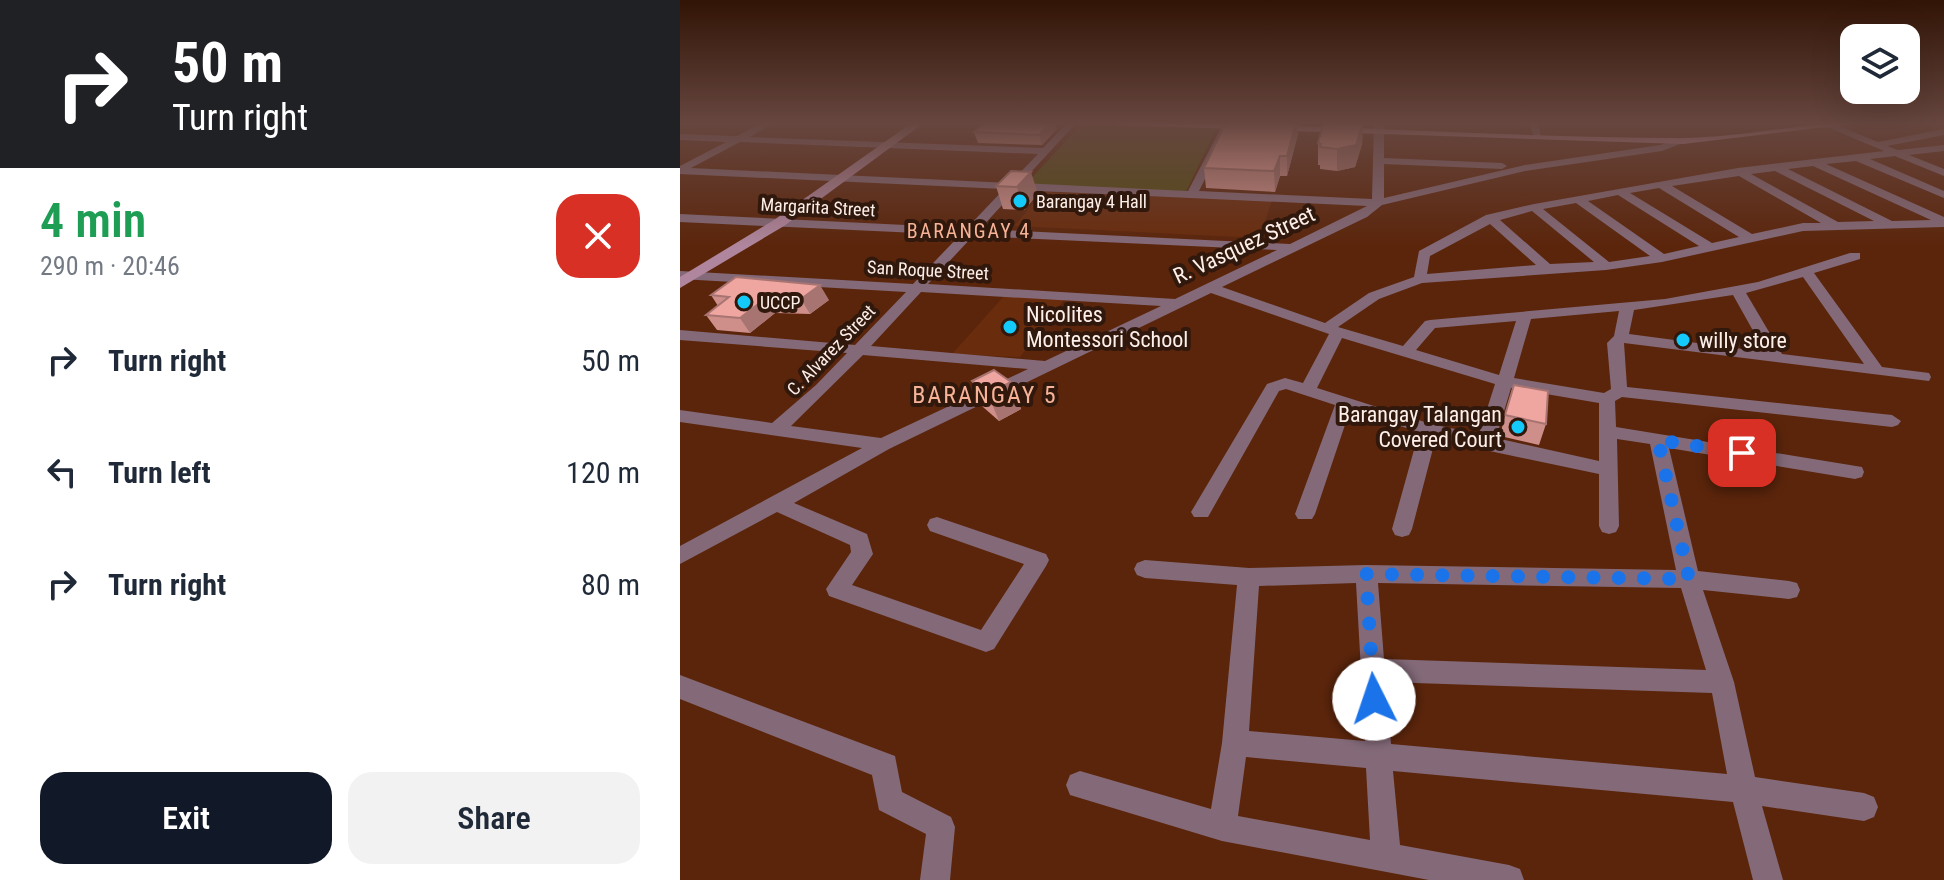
<!DOCTYPE html>
<html lang="en">
<head>
<meta charset="utf-8">
<style>
  :root { --surface:#fff; --page:#f2f2f3; --text:#1f2937; --muted:#747a83; --accent:#111827 }
  body { margin:0; font-family:"Roboto Condensed",sans-serif; background:var(--page); color:var(--text); height:100vh; display:flex; flex-direction:column; font-size:30px; white-space:nowrap }
  * { box-sizing:border-box; margin:0 }
  p { font-size:26px; color:var(--muted) }
  .icon { flex:none; width:44px; height:44px; fill:none; stroke:currentColor; stroke-width:2; stroke-linecap:round; stroke-linejoin:round }
  .map { position:relative; flex:1; overflow:hidden }
  .sheet { display:flex; flex-direction:column; background:var(--surface); width:680px }
  .sheet>* { flex:none }
  .banner { background:#202124; color:#fff; overflow:hidden }
  .controls { position:absolute; left:1160px; top:24px; display:grid; gap:16px }
  .controls a { display:grid; place-items:center; width:80px; height:80px; border-radius:16px; background:var(--surface); box-shadow:0 8px 32px #0002; font-size:40px }
  .pin { position:absolute; display:grid; place-items:center; width:68px; height:68px; color:#fff; margin:-34px; border-radius:16px; box-shadow:0 4px 12px #0006 }
  .me { position:absolute; width:88px; margin:-44px; rotate:356deg; stroke-linejoin:round; filter:drop-shadow(0 0 6px #0008) }
  .turn { display:flex; align-items:center; gap:28px; height:168px; padding:0 40px; font-size:36px }
  .turn .icon { width:104px; height:104px; stroke-width:2.5 }
  .turn b { display:block; font-size:56px; line-height:68px }
  .round { display:grid; place-items:center; flex:none; width:84px; height:84px; border-radius:24px; background:var(--page) }
  .summary { display:flex; align-items:center; justify-content:space-between; height:136px; padding:0 40px }
  h1 { font-size:48px; font-weight:600; line-height:60px; color:#1e9e55 }
  .button { display:flex; gap:16px; margin-top:auto; padding:16px 40px }
  .button a { flex:1; height:92px; border-radius:24px; background:var(--accent); color:#fff; font-size:32px; font-weight:600; line-height:92px; text-align:center }
  .button a+a { background:var(--page); color:var(--text) }
  ul { padding:0; list-style:none }
  li { display:flex; align-items:center; gap:24px; height:112px; padding:0 40px }
  li div { flex:1 }
  li b { display:block; font-size:30px }
  li em { font-style:normal }
  main { display:flex; flex:1; min-height:0 }
  .map>svg:first-child { display:block }
</style>
</head>
<body>
<main>
<section class="sheet">
<div class="banner">
<div class="turn"><svg class="icon" aria-label="right" viewBox="0 0 24 24"><path d="M7 20v-9h11M14 6l5 5-5 5"/></svg><div><b>50 m</b>Turn right</div></div>
</div>
<div class="summary"><div><h1>4 min</h1><p>290 m · 20:46</p></div><a class="round" style="background:#d93025;color:#fff"><svg class="icon" aria-label="close" viewBox="0 0 24 24"><path d="M6 6l12 12M18 6L6 18"/></svg></a></div>
<ul>
<li><svg class="icon" aria-label="right" viewBox="0 0 24 24"><path d="M7 20v-9h11M14 6l5 5-5 5"/></svg><div><b>Turn right</b></div><em>50 m</em></li>
<li><svg class="icon" aria-label="left" viewBox="0 0 24 24"><path d="M17 20v-9H6M10 6l-5 5 5 5"/></svg><div><b>Turn left</b></div><em>120 m</em></li>
<li><svg class="icon" aria-label="right" viewBox="0 0 24 24"><path d="M7 20v-9h11M14 6l5 5-5 5"/></svg><div><b>Turn right</b></div><em>80 m</em></li>
</ul>
<div class="button"><a>Exit</a><a>Share</a></div>
</section>
<div class="map">
<svg width="1264" height="880" viewBox="0 0 1264 880">
  <rect width="100%" height="100%" fill="#5b250b"/>
  <g fill="#692c0d">
    <path d="M363,192L592,201L579,238L334,226Z"/>
    <path d="M324,296L384,300L340,357L272,354Z"/>
  </g>
  <path fill="#504a10" d="M401,125L536,129L506,192L344,186Z"/>
  <g fill="none" stroke-linecap="round" stroke-linejoin="round">
    <g fill="#846a79" fill-rule="evenodd">
      <path d="M83,122H95L70,137L363,148L388,122H397L341,183L508,191L544,122H553L519,191L692,199L694,122H704V158L822,163L827,166L822,169L704,164V198L845,165L980,145L1003,138L1008,141L982,151L845,171L702,205L687,217L542,287L645,323L689,293L734,277L739,251L806,215L854,204L1058,168L1204,151L1147,127L1149,122L1198,142L1264,129V135L1207,146L1218,150L1264,145V151L1229,155L1264,169V176L1215,156L1190,159L1264,191V198L1176,161L1146,164L1264,217V227L1123,231L982,262L926,270L742,283L699,299L658,327L723,346L745,321L750,320L985,299L1078,282L1170,253H1180V259L1134,273L1202,367L1249,373L1251,377L1249,381L944,343L947,387L1212,415L1221,421L1218,425L1212,427L942,397L935,401L936,427L1182,467L1184,472L1182,477L1175,479L989,448L1018,571L1109,581L1117,583L1120,590L1117,597L1109,599L1023,590L1054,682L1075,777L1184,793L1194,797L1198,807L1194,817L1184,821L1082,806L1103,880H1073L1053,802L713,771L720,845L829,865L840,869L844,880H749L542,841L390,795L386,785L390,775L400,771L531,809L542,743L557,585L465,578L457,575L454,569L457,563L465,560L569,568L686,565L996,570L970,444L937,439L939,526L936,532L929,534L922,532L919,526V474L805,450L756,437L732,529L729,535L722,537L715,535L712,529L739,432L670,410L635,514L632,519H618L615,514L655,405L606,389L599,391L528,517H514L511,512L514,507L587,384L605,378L623,383L649,334L531,293L209,449L114,503L187,534L193,554L172,585L301,630L344,564L250,531L247,525L250,519L257,517L366,554L369,560L366,566L314,649L306,652L149,596L146,589L171,552L170,545L97,512L0,564V546L182,448L0,422V410L92,423L136,385L167,353L0,340V330L175,345L226,292L0,279V271L233,284L280,235L0,222V214L287,228L324,189L0,174V166L46,142L0,140V134L57,136ZM60,142L358,154L330,183L11,168ZM1133,166L1251,220L1212,221L1108,169ZM1095,171L1194,221L1158,222L1071,174ZM1059,176L1141,223H1123L1072,234L992,186ZM979,188L1059,237L1032,243L950,193ZM336,190L687,206L610,244L300,229ZM938,195L1019,246L984,254L908,201ZM896,203L970,256L929,262L863,209ZM852,211L914,262L870,264L820,220ZM810,224L856,265L747,274L750,256ZM293,236L597,250L495,299L248,284ZM1123,277L1184,364L1102,354L1066,293ZM241,292L481,306L365,361L191,346ZM1053,295L1085,352L949,334L954,310ZM939,311L934,336L927,343L931,389L924,393L834,378L851,319ZM836,321L819,375L736,350L755,328ZM662,338L815,384L799,434L751,424L637,388ZM183,355L348,369L201,438L111,426ZM831,388L919,403V461L816,438ZM676,583L685,741L569,731L579,586ZM698,583L1001,588L1026,670L704,659ZM706,682L1032,693L1047,774L711,744ZM566,757L686,768L690,840L558,816Z"/>
      <path d="M848,122H858L861,138H855Z"/>
      <path d="M0,675L215,756L222,792L271,817L275,827L270,880H240L246,834L199,810L192,775L0,699Z"/>
    </g>
    <path fill="#af869d" fill-rule="evenodd" d="M233,122H245L104,226L0,288V277L94,220Z"/>
    <path fill="#cf9bb9" fill-rule="evenodd" d="M429,122C619,122 809,137 1000,138C1062,138 1124,122 1187,122L1003,144L434,125Z"/>
  </g>
  <g fill="#ce8f8a">
    <path d="M683,123L682,144L675,167L657,171L640,169V165H638V143Z"/>
    <path d="M377,129L362,145L298,143L294,132Z"/>
    <path d="M618,134L607,176H600L595,192L526,188L524,168Z"/>
    <path d="M331,171L358,194L344,210L323,209L316,186Z"/>
    <path d="M31,295L149,300L130,314L95,313L70,333L37,330L26,315L38,306Z"/>
    <path d="M292,381L331,382L341,409L319,421L303,407Z"/>
    <path d="M825,415L866,424L859,445L820,436Z"/>
  </g>
  <g fill="#a77471">
    <path d="M371,122H375L377,129L362,145L359,135Z"/>
    <path d="M616,122H618V134L607,176V156Z"/>
    <path d="M683,123L682,144L675,167L657,171V149Z"/>
    <path d="M600,156V176L595,192L594,171Z"/>
    <path d="M351,172L358,194L344,210L337,187Z"/>
    <path d="M140,285L149,300L130,314L121,299Z"/>
    <path d="M86,298L95,313L70,333L60,318Z"/>
    <path d="M331,382L341,409L319,421L308,394Z"/>
  </g>
  <g fill="#efa6a1" stroke="#a77471" stroke-width="2">
    <path d="M306,122H371L359,135L294,132Z"/>
    <path d="M546,122H616L607,156H600L594,171L524,168Z"/>
    <path d="M644,122L683,123L676,145L657,149L640,147L641,144L638,143Z"/>
    <path d="M331,171L351,172L337,187L316,186Z"/>
    <path d="M56,277L140,285L121,299L86,298L60,318L26,315L49,297L31,295Z"/>
    <path d="M314,370L331,382L308,394L292,381Z"/>
    <path d="M834,385L868,391L866,424L825,415Z"/>
  </g>
  <linearGradient id="sky" x2="0" y2="1"><stop stop-color="#321406"/><stop offset="0.5" stop-color="#66463f"/><stop offset="1" stop-color="#66463f" stop-opacity="0"/></linearGradient>
  <rect width="1264" height="246" fill="url(#sky)"/>
  <g fill="none" stroke-linecap="round" stroke-linejoin="round">
    <path stroke="#1a73e8" stroke-width="14" stroke-dasharray="0 25.2" d="M694,699L686,574L1009,579L978,440L1062,453"/>
  </g>
  <g fill="#13cafb" stroke="#30180d" stroke-width="3">
    <circle cx="340" cy="201" r="8"/>
    <circle cx="64" cy="302" r="8"/>
    <circle cx="330" cy="327" r="8"/>
    <circle cx="1003" cy="340" r="8"/>
    <circle cx="838" cy="427" r="8"/>
  </g>
  <g text-anchor="middle" dominant-baseline="central" stroke-width="8" stroke-linejoin="round" paint-order="stroke">
    <g font-size="18" fill="#fdefe9" stroke="#30180d" text-anchor="start">
      <text x="356" y="201">Barangay 4 Hall</text>
      <text x="80" y="302">UCCP</text>
    </g>
    <g font-size="18" fill="#fdefe9" stroke="#30180d">
      <text transform="translate(138 207) rotate(3)">Margarita Street</text>
      <text transform="translate(248 270) rotate(3)">San Roque Street</text>
      <text transform="translate(151 350) rotate(-46)">C. Alvarez Street</text>
    </g>
    <g font-size="20" letter-spacing="2" fill="#f6b397" stroke="#30180d">
      <text x="289" y="231">BARANGAY 4</text>
    </g>
    <g font-size="22" fill="#fdefe9" stroke="#30180d">
      <text transform="translate(564 245) rotate(-25)">R. Vasquez Street</text>
    </g>
    <g font-size="22" fill="#fdefe9" stroke="#30180d" text-anchor="start">
      <text x="346" y="314">Nicolites<tspan x="346" dy="25">Montessori School</tspan></text>
      <text x="1019" y="340">willy store</text>
      <text x="822" y="414" text-anchor="end">Barangay Talangan<tspan x="822" dy="25">Covered Court</tspan></text>
    </g>
    <g font-size="24" letter-spacing="2" fill="#f6b397" stroke="#30180d">
      <text x="305" y="395">BARANGAY 5</text>
    </g>
  </g>
</svg>
<div class="controls">
<a><svg class="icon" aria-label="layers" viewBox="0 0 24 24"><path d="M12 4l9 5-9 5-9-5zM3 14l9 5 9-5"/></svg></a>
</div>
<div class="pin" style="left:1062px;top:453px;background:#d93025"><svg class="icon" aria-label="arrive" viewBox="0 0 24 24"><path d="M6 21V4h12l-3 4 3 4H6"/></svg></div>
<svg class="me" style="left:694px;top:699px" viewBox="-20 -20 40 40"><circle r="19" fill="#fff"/><path d="M0-13L10 11 0 6-10 11z" fill="#1a73e8"/></svg>
</div>
</main>
</body>
</html>
